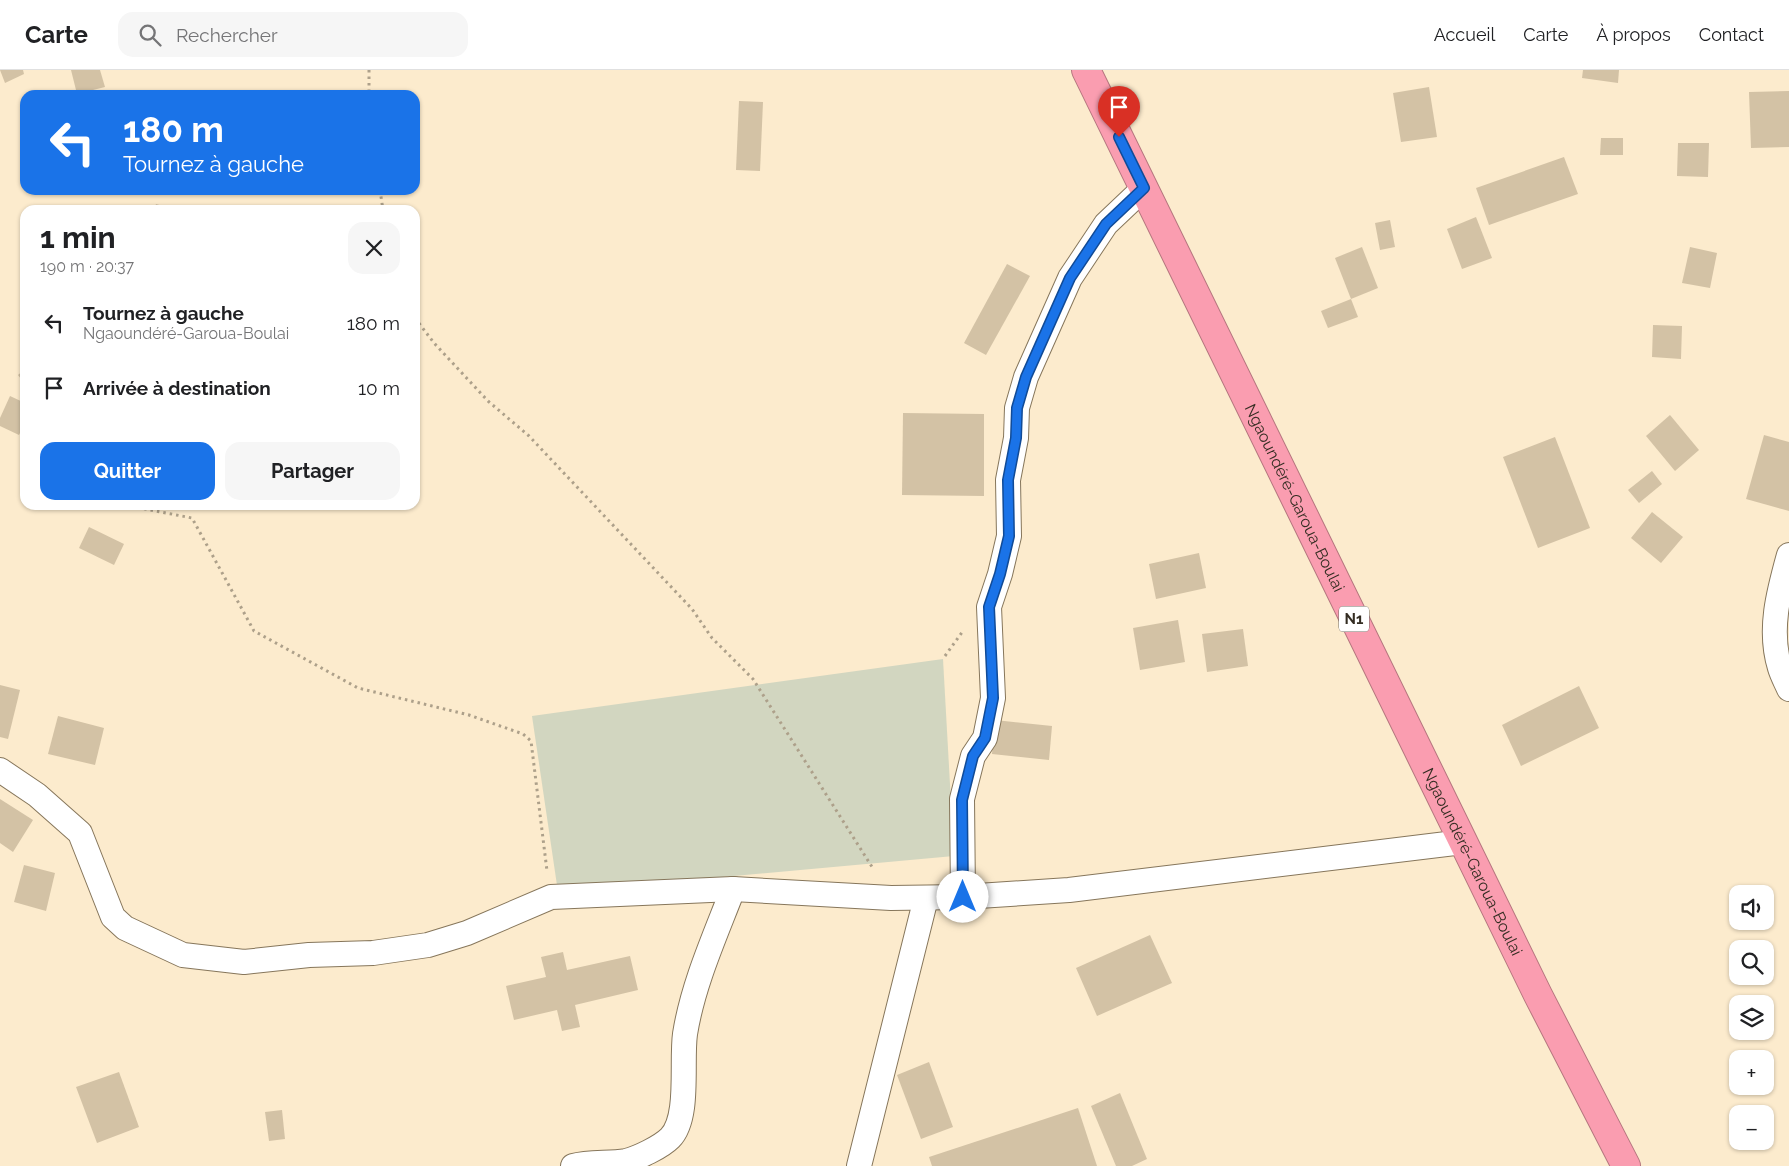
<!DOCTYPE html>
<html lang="fr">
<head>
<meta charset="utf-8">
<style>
  :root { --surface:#fff; --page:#f6f6f6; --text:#202124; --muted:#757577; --line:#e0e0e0; --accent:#1a73e8 }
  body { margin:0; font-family:Raleway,sans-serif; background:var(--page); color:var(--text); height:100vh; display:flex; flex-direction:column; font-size:19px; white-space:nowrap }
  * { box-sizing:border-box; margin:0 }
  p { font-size:16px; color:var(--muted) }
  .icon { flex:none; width:28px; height:28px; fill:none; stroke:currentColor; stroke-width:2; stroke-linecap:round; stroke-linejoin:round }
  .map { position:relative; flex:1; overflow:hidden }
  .side { position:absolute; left:20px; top:135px; width:400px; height:305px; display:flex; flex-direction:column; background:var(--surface); border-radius:15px; box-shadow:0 1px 4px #0004 }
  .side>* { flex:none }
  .top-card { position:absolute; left:20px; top:20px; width:400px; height:105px; border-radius:15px; box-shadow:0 1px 4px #0004; background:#1a73e8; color:#fff; overflow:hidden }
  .buttons { position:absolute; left:1729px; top:815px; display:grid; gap:10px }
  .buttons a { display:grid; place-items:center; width:45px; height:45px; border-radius:10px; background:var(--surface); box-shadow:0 1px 4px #0004; font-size:25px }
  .pin { position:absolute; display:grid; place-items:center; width:42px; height:42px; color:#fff; margin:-51px -21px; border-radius:50% 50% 50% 0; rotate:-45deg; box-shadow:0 0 5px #0007 }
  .pin .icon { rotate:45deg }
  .me { position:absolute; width:55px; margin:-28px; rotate:0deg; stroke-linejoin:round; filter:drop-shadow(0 0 4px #0008) }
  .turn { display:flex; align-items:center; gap:18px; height:105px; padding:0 20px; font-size:22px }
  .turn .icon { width:65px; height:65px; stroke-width:2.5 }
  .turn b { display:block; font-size:35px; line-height:42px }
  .round { display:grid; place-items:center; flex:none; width:52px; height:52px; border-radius:15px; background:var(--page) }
  .overview { display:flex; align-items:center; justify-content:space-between; height:85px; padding:0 20px }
  h1 { font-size:30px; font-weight:700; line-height:38px }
  .primary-button { display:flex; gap:10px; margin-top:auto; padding:10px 20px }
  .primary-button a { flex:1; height:58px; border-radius:15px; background:var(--accent); color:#fff; font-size:20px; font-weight:700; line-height:58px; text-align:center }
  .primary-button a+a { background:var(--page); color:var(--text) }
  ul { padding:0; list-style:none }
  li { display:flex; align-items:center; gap:15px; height:65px; padding:0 20px }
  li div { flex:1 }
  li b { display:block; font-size:19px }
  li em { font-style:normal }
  header { display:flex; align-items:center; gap:30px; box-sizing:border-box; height:70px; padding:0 25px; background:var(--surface); border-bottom:1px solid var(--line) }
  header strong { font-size:24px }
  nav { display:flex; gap:28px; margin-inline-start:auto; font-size:18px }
  .search { width:350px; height:45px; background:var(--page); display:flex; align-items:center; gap:12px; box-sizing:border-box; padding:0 18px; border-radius:15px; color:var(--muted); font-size:19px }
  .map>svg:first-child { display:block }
</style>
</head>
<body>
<header>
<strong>Carte</strong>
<div class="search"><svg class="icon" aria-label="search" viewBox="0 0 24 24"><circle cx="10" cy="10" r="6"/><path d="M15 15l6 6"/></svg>Rechercher</div>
<nav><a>Accueil</a><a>Carte</a><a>À propos</a><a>Contact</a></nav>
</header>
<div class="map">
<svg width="1789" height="1096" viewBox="0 0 1789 1096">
  <rect width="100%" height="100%" fill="#fcebcd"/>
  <path fill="#d2d6c0" d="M943,589L954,786L558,822L532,646Z"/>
  <g fill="#d3c2a5">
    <path d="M0,0H23L24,4L5,13Z"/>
    <path d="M71,0H100L105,17L77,24Z"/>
    <path d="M1583,0H1619L1618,13L1582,8Z"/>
    <path d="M1429,17L1437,67L1401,72L1393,23Z"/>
    <path d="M1789,21V77L1751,78L1749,22Z"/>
    <path d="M739,31L763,32L760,101L736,100Z"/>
    <path d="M1601,68H1623V85H1600Z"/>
    <path d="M1678,73H1709L1708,107L1677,106Z"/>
    <path d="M1564,87L1578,124L1489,155L1476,118Z"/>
    <path d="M156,134L169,138L168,140H154Z"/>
    <path d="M1476,147L1492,188L1462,199L1447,159Z"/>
    <path d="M1390,150L1395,177L1380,180L1375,153Z"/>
    <path d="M1362,177L1378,218L1351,229L1335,188Z"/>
    <path d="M1690,177L1717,183L1710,218L1682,213Z"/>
    <path d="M1007,194L1030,206L986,285L964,273Z"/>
    <path d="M1351,229L1358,247L1328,258L1321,241Z"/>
    <path d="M1653,255L1682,256L1681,289L1652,287Z"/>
    <path d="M25,299V314L18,305Z"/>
    <path d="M10,326L25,333V353L19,365L0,356V348Z"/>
    <path d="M903,343L984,344V426L902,425Z"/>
    <path d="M1670,345L1699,380L1675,401L1646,366Z"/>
    <path d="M1764,365L1789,372V441L1746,429Z"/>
    <path d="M1555,367L1590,458L1538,478L1503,387Z"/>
    <path d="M1652,401L1662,414L1639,433L1628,420Z"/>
    <path d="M1652,442L1683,467L1661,493L1631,468Z"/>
    <path d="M89,457L124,474L114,495L79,478Z"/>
    <path d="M1199,483L1206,518L1156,529L1149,494Z"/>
    <path d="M1178,550L1185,592L1140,600L1133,558Z"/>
    <path d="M1243,559L1248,596L1207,602L1202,564Z"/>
    <path d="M0,615L20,620L8,669L0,667Z"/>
    <path d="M1579,616L1599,658L1521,696L1502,655Z"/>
    <path d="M58,646L104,658L95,695L48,684Z"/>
    <path d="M995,650L1052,656L1049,690L992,684Z"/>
    <path d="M0,729L33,750L13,782L0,773Z"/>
    <path d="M24,795L55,803L46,841L14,832Z"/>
    <path d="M1150,865L1172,913L1097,946L1076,898Z"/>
    <path d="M563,882L567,900L630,886L638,920L575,935L580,957L562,961L557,940L514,950L506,916L546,907L541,887Z"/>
    <path d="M929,992L953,1057L921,1069L897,1005Z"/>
    <path d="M119,1002L139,1057L97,1073L76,1017Z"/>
    <path d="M1120,1023L1147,1089L1132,1096H1116L1091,1036Z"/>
    <path d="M1078,1038L1097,1096H932L929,1087Z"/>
    <path d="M282,1040L285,1069L269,1071L265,1042Z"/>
  </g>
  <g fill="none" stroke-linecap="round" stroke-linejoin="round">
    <defs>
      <g id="street">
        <path d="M1789,485C1779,521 1768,560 1780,598C1782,605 1786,612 1789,619"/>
        <path d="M0,700L37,725L80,763L113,847L125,858L183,885L244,892L309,885L373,883L428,875L467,863L551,827L733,819L891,828L963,827L1069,820L1463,772"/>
        <path d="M963,827L962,729L973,686L985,668L993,628L989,537L1000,504L1009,466L1008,410L1016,368L1017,338L1026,307L1070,208L1106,154L1144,118"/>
        <path d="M573,1096C590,1091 608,1094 626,1091C638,1088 661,1077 670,1068C690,1048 681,992 685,964C693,914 715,866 733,819"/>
        <path d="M859,1096L926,828"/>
      </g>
      <g id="highway">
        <path id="s1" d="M1086,0L1538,925L1626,1096"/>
      </g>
    </defs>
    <use href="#street" stroke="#86765b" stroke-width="26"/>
    <use href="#highway" stroke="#b5767e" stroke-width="30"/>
    <g stroke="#ada08a" stroke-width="3" stroke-dasharray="2.5 4" stroke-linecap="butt">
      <path d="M369,0V25"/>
      <path d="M380,120L383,140"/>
      <path d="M415,248L434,273L488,331L529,366L692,539L712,568L753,609L874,800"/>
      <path d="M125,435L192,448L254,561L358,618L469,645L523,664L531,671L547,801"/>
      <path d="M945,586L963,561"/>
    </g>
    <use href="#street" stroke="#fff" stroke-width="24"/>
    <use href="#highway" stroke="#fa9db0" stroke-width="28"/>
  </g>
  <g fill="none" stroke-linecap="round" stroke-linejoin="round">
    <defs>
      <path id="route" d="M963,827L962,730L973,686L985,668L993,628L989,537L1000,504L1009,466L1008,410L1016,368L1017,338L1026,307L1070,208L1106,154L1144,118L1119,67"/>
    </defs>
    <use href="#route" stroke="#114b97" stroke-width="12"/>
    <use href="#route" stroke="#1a73e8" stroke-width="9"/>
  </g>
  <g text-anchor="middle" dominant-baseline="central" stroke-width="4" stroke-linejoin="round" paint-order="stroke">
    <rect fill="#fff" stroke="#716c64" stroke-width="1" x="1339" y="536.5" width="30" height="25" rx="4"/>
    <g font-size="15" font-weight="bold" fill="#342d22">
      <text x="1354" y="549">N1</text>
    </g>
    <g font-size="16" fill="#342d22" stroke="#fff">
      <text stroke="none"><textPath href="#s1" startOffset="476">Ngaoundéré-Garoua-Boulai</textPath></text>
      <text stroke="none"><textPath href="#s1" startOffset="881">Ngaoundéré-Garoua-Boulai</textPath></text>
    </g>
  </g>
</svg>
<div class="buttons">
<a><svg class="icon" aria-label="sound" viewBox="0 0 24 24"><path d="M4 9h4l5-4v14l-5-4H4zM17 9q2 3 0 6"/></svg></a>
<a><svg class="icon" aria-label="search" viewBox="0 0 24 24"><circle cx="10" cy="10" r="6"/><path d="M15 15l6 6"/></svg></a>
<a><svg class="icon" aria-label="layers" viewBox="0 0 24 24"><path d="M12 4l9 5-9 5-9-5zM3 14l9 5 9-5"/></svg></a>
<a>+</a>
<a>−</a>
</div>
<div class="pin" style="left:1119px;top:67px;background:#d93025"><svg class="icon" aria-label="arrive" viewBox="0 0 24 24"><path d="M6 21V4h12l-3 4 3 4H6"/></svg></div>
<svg class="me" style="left:963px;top:827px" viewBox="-20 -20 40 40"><circle r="19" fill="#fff"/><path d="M0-13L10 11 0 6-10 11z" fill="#1a73e8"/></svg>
<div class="top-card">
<div class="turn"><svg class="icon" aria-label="left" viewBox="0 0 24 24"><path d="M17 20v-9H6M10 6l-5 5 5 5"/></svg><div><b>180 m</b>Tournez à gauche</div></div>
</div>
<section class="side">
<div class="overview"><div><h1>1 min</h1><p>190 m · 20:37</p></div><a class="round"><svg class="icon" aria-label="close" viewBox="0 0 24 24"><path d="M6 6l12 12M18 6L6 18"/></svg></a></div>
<ul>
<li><svg class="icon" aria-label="left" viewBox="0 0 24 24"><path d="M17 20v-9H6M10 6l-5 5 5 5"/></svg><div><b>Tournez à gauche</b><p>Ngaoundéré-Garoua-Boulai</p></div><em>180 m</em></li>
<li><svg class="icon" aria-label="arrive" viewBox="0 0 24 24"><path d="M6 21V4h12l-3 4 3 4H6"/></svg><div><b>Arrivée à destination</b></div><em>10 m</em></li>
</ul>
<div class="primary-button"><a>Quitter</a><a>Partager</a></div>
</section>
</div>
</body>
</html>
